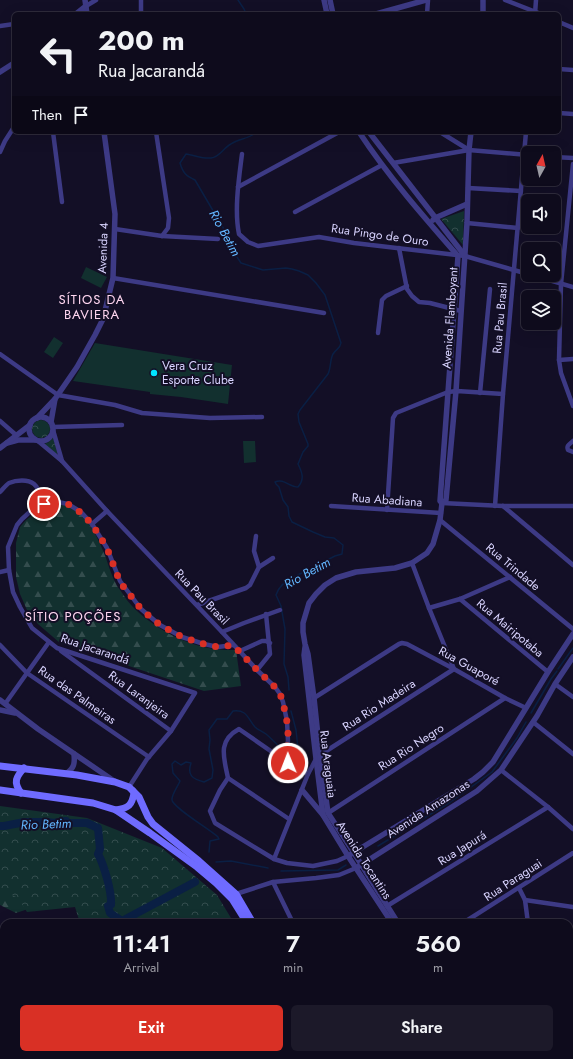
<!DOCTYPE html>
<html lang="en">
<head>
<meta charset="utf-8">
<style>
  :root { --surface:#0e0b1c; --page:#1c1929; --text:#f1f3f6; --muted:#9b9ba3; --line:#2e2b3b; --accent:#d93025 }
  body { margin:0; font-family:Jost,sans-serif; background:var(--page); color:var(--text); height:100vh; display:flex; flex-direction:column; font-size:15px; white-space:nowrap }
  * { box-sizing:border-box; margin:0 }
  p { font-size:13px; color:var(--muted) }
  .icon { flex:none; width:22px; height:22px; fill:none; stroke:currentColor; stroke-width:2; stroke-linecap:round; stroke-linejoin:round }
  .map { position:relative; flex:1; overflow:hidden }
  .sheet { position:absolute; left:0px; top:919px; width:573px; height:140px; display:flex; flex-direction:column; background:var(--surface); border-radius:12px 12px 0 0; box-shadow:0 4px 16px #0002,0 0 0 1px var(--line) }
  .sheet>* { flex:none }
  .guide { position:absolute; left:12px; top:12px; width:549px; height:122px; border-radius:6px; box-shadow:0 4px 16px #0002,0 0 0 1px var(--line); background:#0e0b1c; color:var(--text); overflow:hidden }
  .needle { width:26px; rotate:8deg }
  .fabs { position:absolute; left:521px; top:146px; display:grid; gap:8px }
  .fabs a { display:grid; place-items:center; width:40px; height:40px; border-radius:6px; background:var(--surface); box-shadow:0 4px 16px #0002,0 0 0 1px var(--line); font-size:20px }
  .pin { position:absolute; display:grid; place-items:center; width:34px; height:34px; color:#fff; margin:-17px; border:2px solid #fff; border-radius:50%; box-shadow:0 1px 4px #0007 }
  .me { position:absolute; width:44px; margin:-22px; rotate:359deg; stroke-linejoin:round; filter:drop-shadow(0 0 3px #0008) }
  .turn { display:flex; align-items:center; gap:14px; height:84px; padding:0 20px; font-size:18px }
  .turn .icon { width:52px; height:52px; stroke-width:2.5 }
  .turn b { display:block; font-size:28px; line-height:34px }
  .then { display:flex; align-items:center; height:38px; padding:0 20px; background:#0003; gap:8px; font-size:15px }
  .eta { display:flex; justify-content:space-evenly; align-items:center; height:68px; text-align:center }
  .eta b { font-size:24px; font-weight:600; line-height:28px }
  .button { display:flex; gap:8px; margin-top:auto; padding:8px 20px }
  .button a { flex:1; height:46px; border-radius:6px; background:var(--accent); color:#fff; font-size:16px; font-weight:600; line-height:46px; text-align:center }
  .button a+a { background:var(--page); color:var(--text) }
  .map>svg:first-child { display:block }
</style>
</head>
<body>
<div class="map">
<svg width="573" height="1059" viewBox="0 0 573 1059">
  <defs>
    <pattern id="forest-firs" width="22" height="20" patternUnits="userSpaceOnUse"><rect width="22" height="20" fill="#12302f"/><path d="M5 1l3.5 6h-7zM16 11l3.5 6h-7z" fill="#344d4e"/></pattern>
    <pattern id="park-crowns" width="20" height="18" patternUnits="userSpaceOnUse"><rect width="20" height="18" fill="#12302f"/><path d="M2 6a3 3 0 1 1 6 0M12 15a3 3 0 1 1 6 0" fill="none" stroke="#344d4e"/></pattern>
  </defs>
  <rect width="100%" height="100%" fill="#130f26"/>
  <g fill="url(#forest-firs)">
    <path d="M54,504C60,504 66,505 72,508C89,517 99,540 106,558C109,567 112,577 117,586C122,592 126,600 132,606C152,627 185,645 214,649C221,650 228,650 236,650L241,686L204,691L60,643L38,624L27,610L20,594L16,577V543L20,527L26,520L40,509Z"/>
    <path d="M0,866L40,905L16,913L0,905Z"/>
    <path d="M136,1055H163L164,1059H137Z"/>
  </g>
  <g fill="url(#park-crowns)">
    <path d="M464,211L463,245L441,219Z"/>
    <circle cx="41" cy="429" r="9"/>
    <path d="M53,437L58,455L44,444L49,442Z"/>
    <path d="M0,806L87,818L162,848L217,895L234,923H203L202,922L201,923H80L75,907L27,912L18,898L0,889Z"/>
    <path d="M240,1055H252L253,1059H221Z"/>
    <path d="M259,1055H326L302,1059H259Z"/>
  </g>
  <g fill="#12302f">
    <path d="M86,267L107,277L101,288L81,278Z"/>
    <path d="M54,337L63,343L53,358L44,352Z"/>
    <path d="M95,343L232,365L228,404L181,397L150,394V392L73,381Z"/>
    <path d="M243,441H255L256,462L244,463Z"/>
  </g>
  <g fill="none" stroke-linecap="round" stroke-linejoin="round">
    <g stroke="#0a1f44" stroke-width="1.5">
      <path d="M238,0L244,9L246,14"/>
      <path d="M254,132V134C247,139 238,139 231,144C223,148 220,157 211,158C203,159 194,155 186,154L180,163C183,173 186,176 195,180L232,243L237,257L241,263L263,270L286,268L292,269L299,271L308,275L316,283L325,295L341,343C340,349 336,349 333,354C330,359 331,368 328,374L300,410L298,414L299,422L308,444V446L303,452L298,464C302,472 305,479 298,487C289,487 284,478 275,482L276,484L279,487L283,500L288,507L289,516L292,522L313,532L325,537L334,538L343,545L342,554L335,556L292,578C284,583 279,586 276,595L281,606L285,629L284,664L288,677L289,690"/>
      <path d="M558,669L573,648"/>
      <path d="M291,711L296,730L298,749L292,752"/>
      <path d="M531,713L551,679L557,671"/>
      <path d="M378,846L449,803L492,772L517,738L526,722"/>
      <path d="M209,852L210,841L219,839L218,837C211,830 170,806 172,799C172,794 178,786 180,781L173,773L172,764L175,761L181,765L186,762L191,763C187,775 192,779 204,782L212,778L213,770L209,749L210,740L209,730L217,719H227L233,711C247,709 248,719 255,727C258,730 262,731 266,734C271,738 275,743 280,747"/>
      <path d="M216,862L231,861L268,868"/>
      <path d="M281,871L338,870L346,865"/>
    </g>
    <path stroke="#0a1f44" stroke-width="8" d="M0,826H4L25,822H48L53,823L66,821V823H87L98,828L100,849L98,854C104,865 112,892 111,905L108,906L110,913L122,921L195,882"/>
    <g stroke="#3d3a85" stroke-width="4.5">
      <path d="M505,0L541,14"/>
      <path d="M86,6L96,0"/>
      <path d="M141,14V0"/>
      <path d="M427,14L428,0"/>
      <path d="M535,14L536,0"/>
      <path d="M559,22L573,28"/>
      <path d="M0,26L14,24"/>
      <path d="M559,69L573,70"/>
      <path d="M559,113L573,114"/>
      <path d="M53,132L62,202"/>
      <path d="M156,132L169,218L168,228L162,236"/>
      <path d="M440,132L469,150"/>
      <path d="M0,152L5,141L14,127"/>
      <path d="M242,154C239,178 234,210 239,234L248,242L258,246L319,237L354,243L465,256L528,274"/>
      <path d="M554,157L573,158"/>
      <path d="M393,163L469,150L528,155"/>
      <path d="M573,164L561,284L559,360L561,373L573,406"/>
      <path d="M238,187L339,132"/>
      <path d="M468,188L521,191"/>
      <path d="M295,212L382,165"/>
      <path d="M467,223L518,228"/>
      <path d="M115,229L162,236L218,239"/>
      <path d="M399,248L407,289L412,296L419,302L430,303L461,311"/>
      <path d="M532,275L573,287"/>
      <path d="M113,278L324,313"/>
      <path d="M378,333L382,300L386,296L407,286"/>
      <path d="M0,354L58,395L115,405L142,413L210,418L262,417"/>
      <path d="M559,360L573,359"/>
      <path d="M480,393L490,289"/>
      <path d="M0,421L16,435"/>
      <path d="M53,427L122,425"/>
      <path d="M53,430L62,461"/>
      <path d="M38,441L62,461L107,511L222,632L257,670L275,687L280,694L283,702L287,721L288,741L286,750L288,763"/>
      <path d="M573,441C570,444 566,445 568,450L573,452"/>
      <path d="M0,492C3,489 6,485 9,483C16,480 28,479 34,484C39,488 42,499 44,504"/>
      <path d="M442,503L503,506H573"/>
      <path d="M331,506L441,513"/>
      <path d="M495,506L503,394L526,132"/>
      <path d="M503,506L573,565"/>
      <path d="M387,510L393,418L396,413L448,392L457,391L503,394"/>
      <path d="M440,520L573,629"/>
      <path d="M92,524L107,511"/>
      <path d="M259,567L273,558"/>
      <path d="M0,572L9,570"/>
      <path d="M460,599L548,672"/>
      <path d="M197,605L246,588L250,585L259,567L254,551L256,536"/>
      <path d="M429,608L460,599L510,577"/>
      <path d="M222,632L244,623L280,610"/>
      <path d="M0,645L27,673L149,757"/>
      <path d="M61,651L171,731"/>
      <path d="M240,651L262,641H266L270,643"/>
      <path d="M257,670L270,654L266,614"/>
      <path d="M555,684L573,697"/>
      <path d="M314,698L399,644L402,643L407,644L454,669L505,698L526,708"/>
      <path d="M5,704L49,642"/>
      <path d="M533,722L573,754"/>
      <path d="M501,770L548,807L573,829"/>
      <path d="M308,774L288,763L239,729C217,741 224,758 228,778L220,790L210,811L215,823L274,859L287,863L313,866L337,861L348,856"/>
      <path d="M228,778L289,819"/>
      <path d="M129,787L147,759L171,731L195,693L57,648L32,628L20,607L13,592L9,570L8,547L17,525L22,519L32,510L53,501L68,504L81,512L92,524L107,548L120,581L141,609L160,625L182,637L204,644L218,647L233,645"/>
      <path d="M328,813L505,698"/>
      <path d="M274,859L308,774L316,759L320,755L454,669L429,608L412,563"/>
      <path d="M273,882L293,923"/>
      <path d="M519,888L525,900L528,923"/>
      <path d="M236,894L273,882L316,878L339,875L356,868"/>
      <path d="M525,900L573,907"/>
      <path d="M387,906L548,807"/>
      <path d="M463,923L573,853"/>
      <path d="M0,929L4,951"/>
      <path d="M569,959L573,960"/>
      <path d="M569,978L573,976"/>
      <path d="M569,1015L573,1017"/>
      <path d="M96,1055L101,1059"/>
      <path d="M369,1055L371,1059"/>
      <path d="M427,1055L429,1059"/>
    </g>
    <g stroke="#3d3a85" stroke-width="5.5">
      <path d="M85,0L87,14"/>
      <path d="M324,0L327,14"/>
      <path d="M330,0L333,14"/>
      <path d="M76,14L86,6"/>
      <path d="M376,14L426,0"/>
      <path d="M483,14V0"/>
      <path d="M0,72L14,63"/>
      <path d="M359,132C388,176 423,216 458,256L440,501L442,503L446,500L456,391L467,223L469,150L471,132"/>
      <path d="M369,132L465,256"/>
      <path d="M433,220L435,218L467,204"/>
      <circle cx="41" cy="429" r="12"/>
      <path d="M37,418L55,399L77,367L95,335L103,319L113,278L115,214L104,132"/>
      <path d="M51,422L55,399"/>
      <path d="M7,443L18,440H35"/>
      <path d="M0,448L30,425"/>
      <path d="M305,647L304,655L316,759L323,815"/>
      <path d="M0,700L38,729L114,781"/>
      <path d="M0,710L15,713"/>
      <path d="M66,774C74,768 75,764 74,754"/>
      <path d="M302,790L323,815L348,856L392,923"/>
      <path d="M348,856L474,779L483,772L493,762L548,672L573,634"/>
      <path d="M356,868L477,791L501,770L537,716L555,684L573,657"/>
      <path d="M398,923L354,853L328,813L320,755L314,698L308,654L305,644L303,632V623L309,603L316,594L325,585L336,578L356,572L395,568L412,563L427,553L433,544L440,520L442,503"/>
      <path d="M0,1056L20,1055L26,1059"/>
    </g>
    <g stroke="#6f6bff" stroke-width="7">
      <path d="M0,766L77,775L115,782L129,787L139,797L148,817L153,824L199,861L236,894L253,923"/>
      <path d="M0,790L93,803L116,810L150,833L197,867L216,883L232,899L247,923"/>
      <path d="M21,793C13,782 16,777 24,768"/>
      <path d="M116,810C129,808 132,805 134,793L133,791"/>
      <path d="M256,1055V1059"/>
      <path d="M522,1055L530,1059"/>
      <path d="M539,1055L547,1059"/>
      <path d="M209,1059L226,1055"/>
      <path d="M322,1059L326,1058L333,1055"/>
    </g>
  </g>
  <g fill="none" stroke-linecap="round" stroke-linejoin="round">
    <path stroke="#d93025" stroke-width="7" stroke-dasharray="0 12.6" d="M44,504L53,502L68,504L80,512L92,524L107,548L120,582L141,609L160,625L182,637L204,644L218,647L233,645L257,670L275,687L280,694L283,702L288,727V741L286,750L288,763"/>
  </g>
  <circle fill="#00e5ff" stroke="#130f26" stroke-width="1.5" cx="154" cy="373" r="4"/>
  <g text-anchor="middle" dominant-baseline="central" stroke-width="4" stroke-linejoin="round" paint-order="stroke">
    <g font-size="12" fill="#d9d4ff" stroke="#130f26">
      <text transform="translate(380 235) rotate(8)">Rua Pingo de Ouro</text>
      <text transform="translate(103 248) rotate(-88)">Avenida 4</text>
      <text transform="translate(450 318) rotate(-86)">Avenida Flamboyant</text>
      <text transform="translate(500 318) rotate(-85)">Rua Pau Brasil</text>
      <text transform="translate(387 500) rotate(4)">Rua Abadiana</text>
      <text transform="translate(513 567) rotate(40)">Rua Trindade</text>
      <text transform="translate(202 597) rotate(46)">Rua Pau Brasil</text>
      <text transform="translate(510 628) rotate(40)">Rua Mairipotaba</text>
      <text transform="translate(95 649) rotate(19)">Rua Jacarandá</text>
      <text transform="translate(469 666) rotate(29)">Rua Guaporé</text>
      <text transform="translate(77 695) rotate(35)">Rua das Palmeiras</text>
      <text transform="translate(139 695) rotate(36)">Rua Laranjeira</text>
      <text transform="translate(379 705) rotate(-33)">Rua Rio Madeira</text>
      <text transform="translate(411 747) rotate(-33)">Rua Rio Negro</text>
      <text transform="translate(328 764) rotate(83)">Rua Araguaia</text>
      <text transform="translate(428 809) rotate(-33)">Avenida Amazonas</text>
      <text transform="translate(462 848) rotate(-32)">Rua Japurá</text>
      <text transform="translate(364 860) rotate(57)">Avenida Tocantins</text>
      <text transform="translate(513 880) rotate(-33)">Rua Paraguai</text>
    </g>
    <g font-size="12" fill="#d9d4ff" stroke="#130f26" text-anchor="start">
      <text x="162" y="366">Vera Cruz<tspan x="162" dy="14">Esporte Clube</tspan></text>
    </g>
    <g font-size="13" font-style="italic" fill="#62b6ff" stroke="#130f26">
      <text transform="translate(225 233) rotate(61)">Rio Betim</text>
      <text transform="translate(307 573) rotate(-29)">Rio Betim</text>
      <text transform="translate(46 824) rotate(-2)">Rio Betim</text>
    </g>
    <g font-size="13" letter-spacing="1" fill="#ffd6f0" stroke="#130f26">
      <text x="92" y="299">SÍTIOS DA<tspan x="92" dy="15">BAVIERA</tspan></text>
      <text x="73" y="616">SÍTIO POÇÕES</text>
    </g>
  </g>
</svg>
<div class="fabs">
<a><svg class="needle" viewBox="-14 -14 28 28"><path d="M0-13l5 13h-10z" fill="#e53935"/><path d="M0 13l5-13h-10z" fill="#9b9ba3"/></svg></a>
<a><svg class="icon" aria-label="sound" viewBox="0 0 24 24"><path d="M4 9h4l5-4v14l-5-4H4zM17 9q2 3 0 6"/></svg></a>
<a><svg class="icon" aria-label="search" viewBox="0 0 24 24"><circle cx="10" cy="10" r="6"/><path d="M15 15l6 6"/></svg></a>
<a><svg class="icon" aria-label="layers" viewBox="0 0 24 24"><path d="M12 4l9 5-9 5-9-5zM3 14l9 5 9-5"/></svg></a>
</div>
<div class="pin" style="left:44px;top:504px;background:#d93025"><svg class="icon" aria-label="arrive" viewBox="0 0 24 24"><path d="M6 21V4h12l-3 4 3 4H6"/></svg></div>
<svg class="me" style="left:288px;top:763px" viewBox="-20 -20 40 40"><circle r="17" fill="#d93025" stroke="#fff" stroke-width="3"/><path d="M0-11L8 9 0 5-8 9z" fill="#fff"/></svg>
<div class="guide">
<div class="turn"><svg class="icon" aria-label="left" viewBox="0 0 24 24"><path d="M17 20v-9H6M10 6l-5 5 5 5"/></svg><div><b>200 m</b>Rua Jacarandá</div></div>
<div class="then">Then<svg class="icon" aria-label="arrive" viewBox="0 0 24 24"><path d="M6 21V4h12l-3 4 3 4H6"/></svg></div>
</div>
<section class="sheet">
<div class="eta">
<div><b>11:41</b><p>Arrival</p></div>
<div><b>7</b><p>min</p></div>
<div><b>560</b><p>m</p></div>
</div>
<div class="button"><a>Exit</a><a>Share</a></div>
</section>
</div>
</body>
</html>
